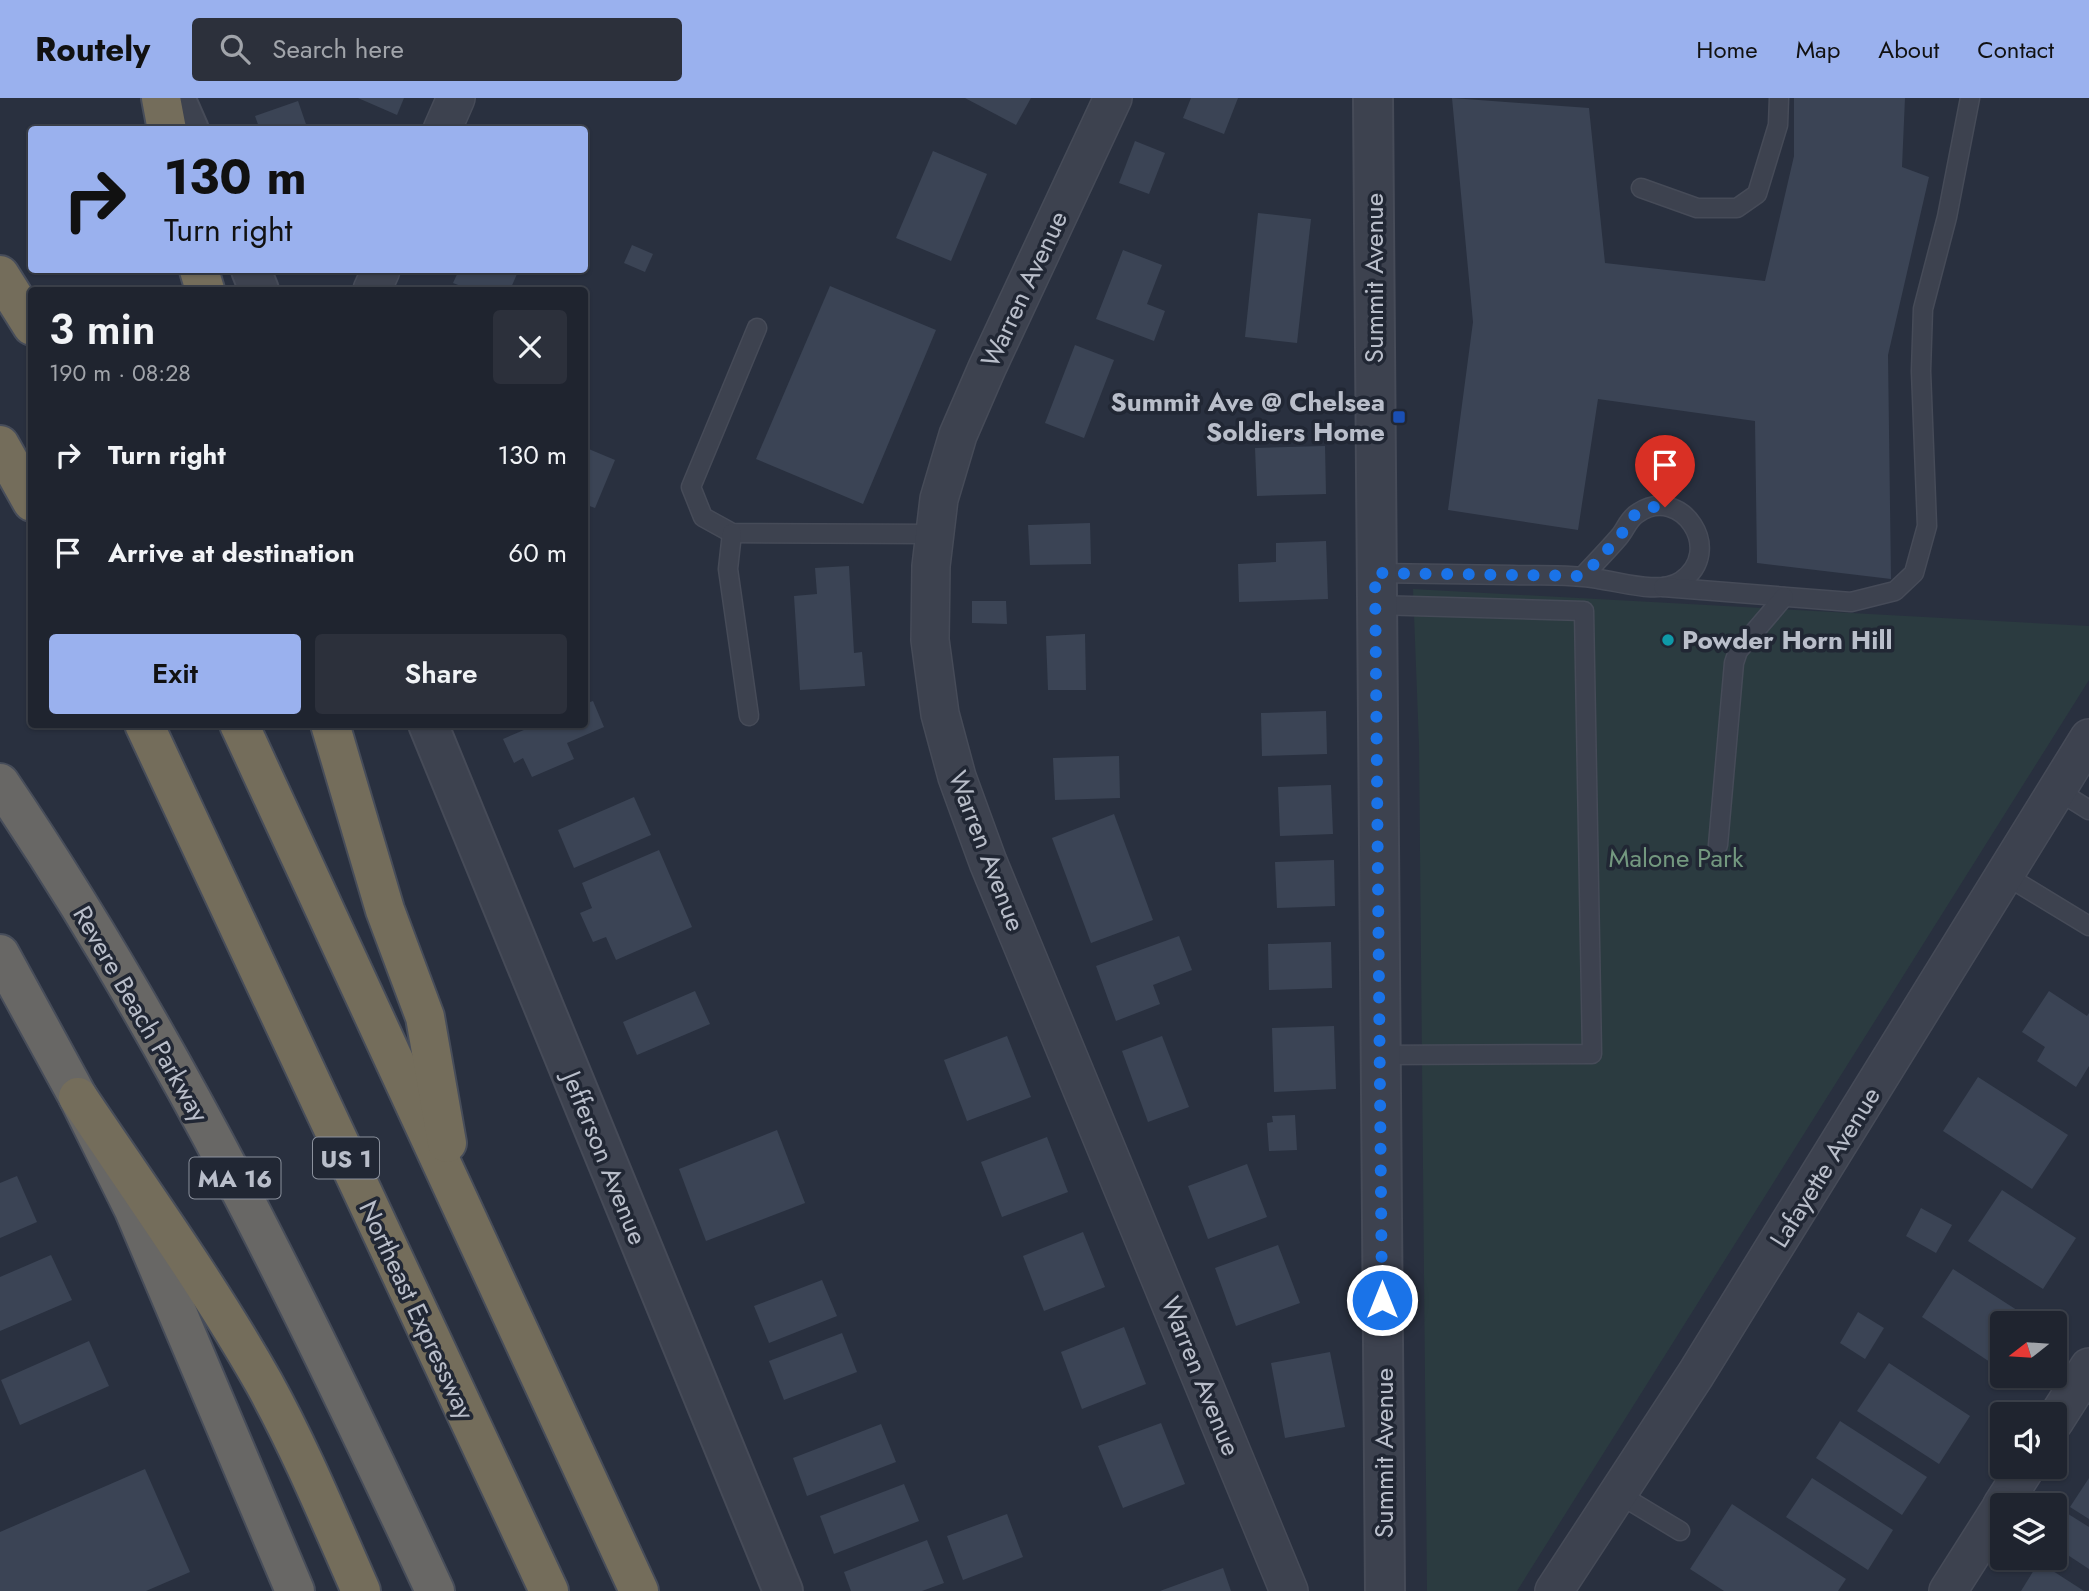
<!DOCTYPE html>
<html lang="en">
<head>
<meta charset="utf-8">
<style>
  :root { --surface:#1f242f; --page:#2c303b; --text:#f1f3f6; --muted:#a1a4aa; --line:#3c414b; --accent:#9ab1ee }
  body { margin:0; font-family:Jost,sans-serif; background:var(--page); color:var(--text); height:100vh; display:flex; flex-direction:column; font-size:26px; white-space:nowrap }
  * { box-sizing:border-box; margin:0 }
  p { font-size:23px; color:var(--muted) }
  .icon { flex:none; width:38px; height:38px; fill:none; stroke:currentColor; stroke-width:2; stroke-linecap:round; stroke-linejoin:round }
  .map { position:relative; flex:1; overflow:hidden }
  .drawer { position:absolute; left:28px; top:189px; width:560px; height:441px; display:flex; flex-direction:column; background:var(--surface); border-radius:7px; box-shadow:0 2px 5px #0004,0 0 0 2px var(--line) }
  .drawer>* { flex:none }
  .guide { position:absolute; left:28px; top:28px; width:560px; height:147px; border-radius:7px; box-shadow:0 2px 5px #0004,0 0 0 2px var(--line); background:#9ab1ee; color:#111; overflow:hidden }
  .needle { width:46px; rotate:253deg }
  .controls { position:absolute; left:1990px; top:1213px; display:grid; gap:14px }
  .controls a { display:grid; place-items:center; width:77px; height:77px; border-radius:7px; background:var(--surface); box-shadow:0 2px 5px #0004,0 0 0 2px var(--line); font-size:35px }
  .pin { position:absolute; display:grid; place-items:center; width:60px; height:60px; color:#fff; margin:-72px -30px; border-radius:50% 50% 50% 0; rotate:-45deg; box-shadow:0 0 7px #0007 }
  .pin .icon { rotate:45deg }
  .me { position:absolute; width:77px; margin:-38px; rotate:0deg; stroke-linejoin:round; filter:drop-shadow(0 0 5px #0008) }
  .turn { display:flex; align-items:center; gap:24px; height:147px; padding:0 21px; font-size:32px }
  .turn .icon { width:91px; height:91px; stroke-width:2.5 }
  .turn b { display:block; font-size:49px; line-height:60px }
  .round { display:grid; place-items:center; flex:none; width:74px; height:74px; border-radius:7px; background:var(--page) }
  .summary { display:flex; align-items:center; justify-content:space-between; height:119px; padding:0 21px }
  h1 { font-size:42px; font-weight:600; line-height:52px }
  .action { display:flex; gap:14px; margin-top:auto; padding:14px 21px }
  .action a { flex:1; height:80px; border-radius:7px; background:var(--accent); color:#111; font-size:28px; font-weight:600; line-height:80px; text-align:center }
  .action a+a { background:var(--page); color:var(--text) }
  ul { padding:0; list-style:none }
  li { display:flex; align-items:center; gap:21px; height:98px; padding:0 21px }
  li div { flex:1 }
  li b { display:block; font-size:26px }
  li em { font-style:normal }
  header { display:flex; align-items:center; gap:42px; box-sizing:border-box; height:98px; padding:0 35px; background:var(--accent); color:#111 }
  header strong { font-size:33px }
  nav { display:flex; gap:38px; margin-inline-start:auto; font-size:24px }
  .search { width:490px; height:63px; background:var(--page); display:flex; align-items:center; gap:18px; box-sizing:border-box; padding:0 24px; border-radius:7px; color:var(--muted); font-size:26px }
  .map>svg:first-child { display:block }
</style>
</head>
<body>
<header>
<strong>Routely</strong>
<div class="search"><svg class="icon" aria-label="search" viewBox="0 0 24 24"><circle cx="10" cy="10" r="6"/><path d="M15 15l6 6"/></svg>Search here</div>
<nav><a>Home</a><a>Map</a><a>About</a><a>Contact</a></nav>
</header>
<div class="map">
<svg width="2089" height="1493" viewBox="0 0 2089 1493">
  <rect width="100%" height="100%" fill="#29303f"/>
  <path fill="#2b3b40" d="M1413,491L2089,528V582L1517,1493H1427L1419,647Z"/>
  <g fill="#3b4455">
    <path d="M358,0H404L397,17Z"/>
    <path d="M965,0H1031L1016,27Z"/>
    <path d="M1191,0H1238L1224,36L1183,20Z"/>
    <path d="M1452,0L1589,10L1605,165L1765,183L1794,58V0H1905L1902,69L1929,79L1888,257L1891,481L1757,465L1755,323L1598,301L1578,432L1448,412L1473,224Z"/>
    <path d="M298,3L308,32H260L255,18Z"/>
    <path d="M1135,43L1165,55L1149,96L1119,85Z"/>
    <path d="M933,53L987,76L951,163L896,140Z"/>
    <path d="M1258,115L1311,121L1297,245L1245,239Z"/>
    <path d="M632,147L653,156L645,174L624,165Z"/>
    <path d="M1123,152L1162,167L1147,206L1165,213L1154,243L1096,221Z"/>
    <path d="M459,172H507L517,176L510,192H471L453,185Z"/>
    <path d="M830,188L936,232L863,406L756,361Z"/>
    <path d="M1075,247L1114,262L1084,340L1045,325Z"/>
    <path d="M1325,348L1326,396L1257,398L1255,350Z"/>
    <path d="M584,349L615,362L595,410L584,406Z"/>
    <path d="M1090,425L1091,466L1030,467L1028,427Z"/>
    <path d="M1326,443L1328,501L1239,504L1238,466L1276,464V445Z"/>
    <path d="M849,468L854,555L862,554L865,588L800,592L794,498L817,496L815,470Z"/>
    <path d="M972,503H1006L1007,526L972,525Z"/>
    <path d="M1085,536L1086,592H1048L1046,538Z"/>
    <path d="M593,603L604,629L567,645L574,661L532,679L523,660L514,665L503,641L538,626H584V606Z"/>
    <path d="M1326,613L1327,656L1262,658L1261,615Z"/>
    <path d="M1119,658L1120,700L1055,702L1053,660Z"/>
    <path d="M1331,687L1333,736L1280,738L1278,689Z"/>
    <path d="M634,699L651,737L574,770L558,732Z"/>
    <path d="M1114,716L1153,822L1091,845L1052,740Z"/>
    <path d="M659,752L692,829L616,862L606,839L593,844L580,815L592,810L582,785Z"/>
    <path d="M1334,762L1335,808L1277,810L1275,764Z"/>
    <path d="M1179,838L1192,872L1153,887L1160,906L1116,923L1096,868Z"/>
    <path d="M1331,844L1332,890L1269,892L1268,846Z"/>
    <path d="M695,893L710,926L637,957L623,924Z"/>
    <path d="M2049,893L2087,918L2089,915V968L2076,989L2037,963L2045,949L2022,934Z"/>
    <path d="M1334,928L1336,991L1274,994L1272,930Z"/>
    <path d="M1007,938L1031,999L967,1023L944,962Z"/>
    <path d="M1162,938L1189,1009L1148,1024L1122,953Z"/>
    <path d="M1978,979L2068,1037L2032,1091L1943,1033Z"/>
    <path d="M1295,1017L1297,1052L1269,1053L1267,1025L1273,1024L1272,1018Z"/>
    <path d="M777,1032L805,1105L706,1143L679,1071Z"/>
    <path d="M1047,1039L1068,1094L1002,1119L981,1064Z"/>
    <path d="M1247,1066L1267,1119L1208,1141L1188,1088Z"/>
    <path d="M17,1078L37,1124L0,1140V1085Z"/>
    <path d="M2002,1092L2076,1140L2043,1191L1968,1143Z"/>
    <path d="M1921,1110L1952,1127L1936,1155L1906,1138Z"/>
    <path d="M1083,1134L1105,1189L1044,1213L1023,1158Z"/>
    <path d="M1278,1147L1300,1205L1236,1228L1215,1170Z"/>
    <path d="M51,1157L72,1202L0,1233V1179Z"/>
    <path d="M1953,1171L2034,1223L2033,1225H2002V1272L1922,1219Z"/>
    <path d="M822,1182L837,1218L769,1245L754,1208Z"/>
    <path d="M1858,1214L1884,1230L1865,1261L1840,1245Z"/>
    <path d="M1124,1229L1146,1286L1082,1311L1061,1254Z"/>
    <path d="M842,1235L857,1274L784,1302L769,1263Z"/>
    <path d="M89,1243L109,1288L20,1327L1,1282Z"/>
    <path d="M1330,1254L1345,1329L1285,1340L1271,1265Z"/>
    <path d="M1889,1265L1970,1318L1939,1366L1857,1313Z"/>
    <path d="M1840,1323L1927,1379L1902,1417L1816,1360Z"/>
    <path d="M1161,1325L1185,1386L1123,1410L1098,1348Z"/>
    <path d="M881,1326L896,1364L807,1398L793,1360Z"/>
    <path d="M145,1371L190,1474L146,1493H0V1434Z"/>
    <path d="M1812,1380L1893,1432L1868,1472L1786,1419Z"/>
    <path d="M2089,1380V1421L2070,1409Z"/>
    <path d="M904,1386L919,1423L834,1456L820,1418Z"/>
    <path d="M1732,1406L1846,1481L1838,1493H1724L1690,1471Z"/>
    <path d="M2065,1414L2089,1429V1471L2054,1448V1431Z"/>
    <path d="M1007,1416L1023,1459L963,1482L947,1438Z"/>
    <path d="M927,1442L944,1485L922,1493H851L844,1474Z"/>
    <path d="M2039,1464L2084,1493H2021Z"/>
    <path d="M1223,1470L1231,1493H1160Z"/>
  </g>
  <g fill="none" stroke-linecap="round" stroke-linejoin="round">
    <defs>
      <g id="service">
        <path d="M1641,90L1697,110H1737L1757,96L1778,27L1779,0"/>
        <path d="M757,230L691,389L703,419L732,435L934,436"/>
        <path d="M732,435L728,471L749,618"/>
        <path d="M1375,475C1421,476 1467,476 1513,477C1541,478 1570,476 1598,481C1622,484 1659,497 1681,483C1726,453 1681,386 1638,415C1628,421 1626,431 1619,439C1607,453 1595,465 1583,478"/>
        <path d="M1663,489L1851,504L1895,493L1914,475L1927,428L1921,273L1923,211L1947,119L1970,0"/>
        <path d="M1375,507L1584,513L1592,956L1380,957"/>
        <path d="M2057,692L2089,712"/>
        <path d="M1718,747L1734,565L1738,553L1784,499"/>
        <path d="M2005,777L2089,828"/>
        <path d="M1617,1395L1680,1433"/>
      </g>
      <g id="minor">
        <path d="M1113,0L987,270L958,337L939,401L931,468L930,542L940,616L957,679L988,764L1289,1493"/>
        <path d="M442,32L456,0"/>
        <path d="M372,192L381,172"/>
        <path d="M2054,1324L2089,1269"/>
        <path d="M2002,1407L2027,1368"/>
        <path d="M1554,1493L1696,1276L2089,640"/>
        <path d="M1948,1493L2002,1408"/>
      </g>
      <g id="tertiary">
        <path d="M175,0L189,32"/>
        <path d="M1373,0L1385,1493"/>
        <path d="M251,172L259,192"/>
        <path d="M428,626L783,1493"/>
      </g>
      <g id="trunk">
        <path d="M0,685C172,939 306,1215 435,1493"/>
        <path d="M0,856L78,999L134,1112L295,1493"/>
      </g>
      <g id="motorway">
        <path d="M161,0L167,32"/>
        <path d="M199,172L205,192"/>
        <path d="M0,177L32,228"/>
        <path d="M0,347L32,404"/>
        <path d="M144,626L549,1493"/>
        <path d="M239,626L639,1493"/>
        <path d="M330,626L385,812L425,919L447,1045"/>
        <path d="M78,999C141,1093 208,1186 264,1285C301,1352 330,1423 361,1493"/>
      </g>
    </defs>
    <use href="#service" stroke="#464b58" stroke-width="21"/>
    <use href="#minor" stroke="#464b58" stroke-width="40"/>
    <use href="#tertiary" stroke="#464b58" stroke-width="42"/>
    <use href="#trunk" stroke="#474d5a" stroke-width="42"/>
    <use href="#motorway" stroke="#474d5a" stroke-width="42"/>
    <use href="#service" stroke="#3d424f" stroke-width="18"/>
    <use href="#minor" stroke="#3d424f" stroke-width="37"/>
    <use href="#tertiary" stroke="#3d424f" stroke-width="38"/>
    <use href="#trunk" stroke="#686765" stroke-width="38"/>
    <use href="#motorway" stroke="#746d5b" stroke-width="38"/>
  </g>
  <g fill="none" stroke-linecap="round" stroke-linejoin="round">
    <path stroke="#1a73e8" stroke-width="12" stroke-dasharray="0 21.6" d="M1382,1202L1375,475L1583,478L1621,437L1629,422L1639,413L1652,409H1665"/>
  </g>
  <rect fill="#1a4fb4" stroke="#212734" stroke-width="2.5" x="1392" y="312" width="14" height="14" rx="3.5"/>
  <circle fill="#0f9aa8" stroke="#212734" stroke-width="2.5" cx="1668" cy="542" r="7"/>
  <g text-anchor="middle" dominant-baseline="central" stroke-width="7" stroke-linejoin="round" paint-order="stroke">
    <g fill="#212734" stroke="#8b919d" stroke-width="2">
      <rect x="313" y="1039.5" width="66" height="41" rx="5"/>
      <rect x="189.5" y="1059.5" width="91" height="41" rx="5"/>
    </g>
    <g font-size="24" font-weight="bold" fill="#b9beca">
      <text x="346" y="1060">US 1</text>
      <text x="235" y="1080">MA 16</text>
    </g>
    <g font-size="26" fill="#b9beca" stroke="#212734">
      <text transform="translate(1374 180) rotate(-90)">Summit Avenue</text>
      <text transform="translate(1024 191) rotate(-65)">Warren Avenue</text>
      <text transform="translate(987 753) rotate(69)">Warren Avenue</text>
      <text transform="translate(141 916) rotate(60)">Revere Beach Parkway</text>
      <text transform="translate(605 1060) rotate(68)">Jefferson Avenue</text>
      <text transform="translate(1825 1069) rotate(-58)">Lafayette Avenue</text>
      <text transform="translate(417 1212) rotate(65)">Northeast Expressway</text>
      <text transform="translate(1201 1278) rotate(68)">Warren Avenue</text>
      <text transform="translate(1384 1355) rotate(-90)">Summit Avenue</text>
    </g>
    <g font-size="26" font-weight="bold" fill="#b9beca" stroke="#212734" text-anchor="end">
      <text x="1385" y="304">Summit Ave @ Chelsea<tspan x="1385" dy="30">Soldiers Home</tspan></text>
      <text x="1682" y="542" text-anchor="start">Powder Horn Hill</text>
    </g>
    <g font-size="26" fill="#73987f" stroke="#212734">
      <text x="1676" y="760">Malone Park</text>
    </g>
  </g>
</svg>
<div class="controls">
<a><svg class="needle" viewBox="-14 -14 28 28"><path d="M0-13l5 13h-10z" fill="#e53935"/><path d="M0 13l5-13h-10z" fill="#a1a4aa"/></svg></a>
<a><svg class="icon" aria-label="sound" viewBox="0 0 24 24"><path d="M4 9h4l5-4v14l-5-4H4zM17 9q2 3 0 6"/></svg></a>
<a><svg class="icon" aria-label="layers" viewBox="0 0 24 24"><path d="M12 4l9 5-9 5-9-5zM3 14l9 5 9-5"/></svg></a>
</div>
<div class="pin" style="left:1665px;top:409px;background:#d93025"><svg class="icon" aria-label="arrive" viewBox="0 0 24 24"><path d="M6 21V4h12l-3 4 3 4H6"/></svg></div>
<svg class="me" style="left:1382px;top:1202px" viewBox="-20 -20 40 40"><circle r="17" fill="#1a73e8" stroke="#fff" stroke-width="3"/><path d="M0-11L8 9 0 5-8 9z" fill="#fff"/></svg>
<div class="guide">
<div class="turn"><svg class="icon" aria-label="right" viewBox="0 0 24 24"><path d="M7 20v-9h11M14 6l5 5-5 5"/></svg><div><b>130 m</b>Turn right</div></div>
</div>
<section class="drawer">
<div class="summary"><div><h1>3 min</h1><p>190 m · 08:28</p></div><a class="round"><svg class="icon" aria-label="close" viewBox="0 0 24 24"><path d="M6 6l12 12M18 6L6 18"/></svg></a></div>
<ul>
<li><svg class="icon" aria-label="right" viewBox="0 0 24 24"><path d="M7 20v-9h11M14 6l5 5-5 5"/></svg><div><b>Turn right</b></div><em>130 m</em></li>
<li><svg class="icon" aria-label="arrive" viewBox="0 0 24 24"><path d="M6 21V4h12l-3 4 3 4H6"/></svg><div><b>Arrive at destination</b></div><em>60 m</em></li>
</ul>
<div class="action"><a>Exit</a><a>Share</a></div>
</section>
</div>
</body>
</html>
